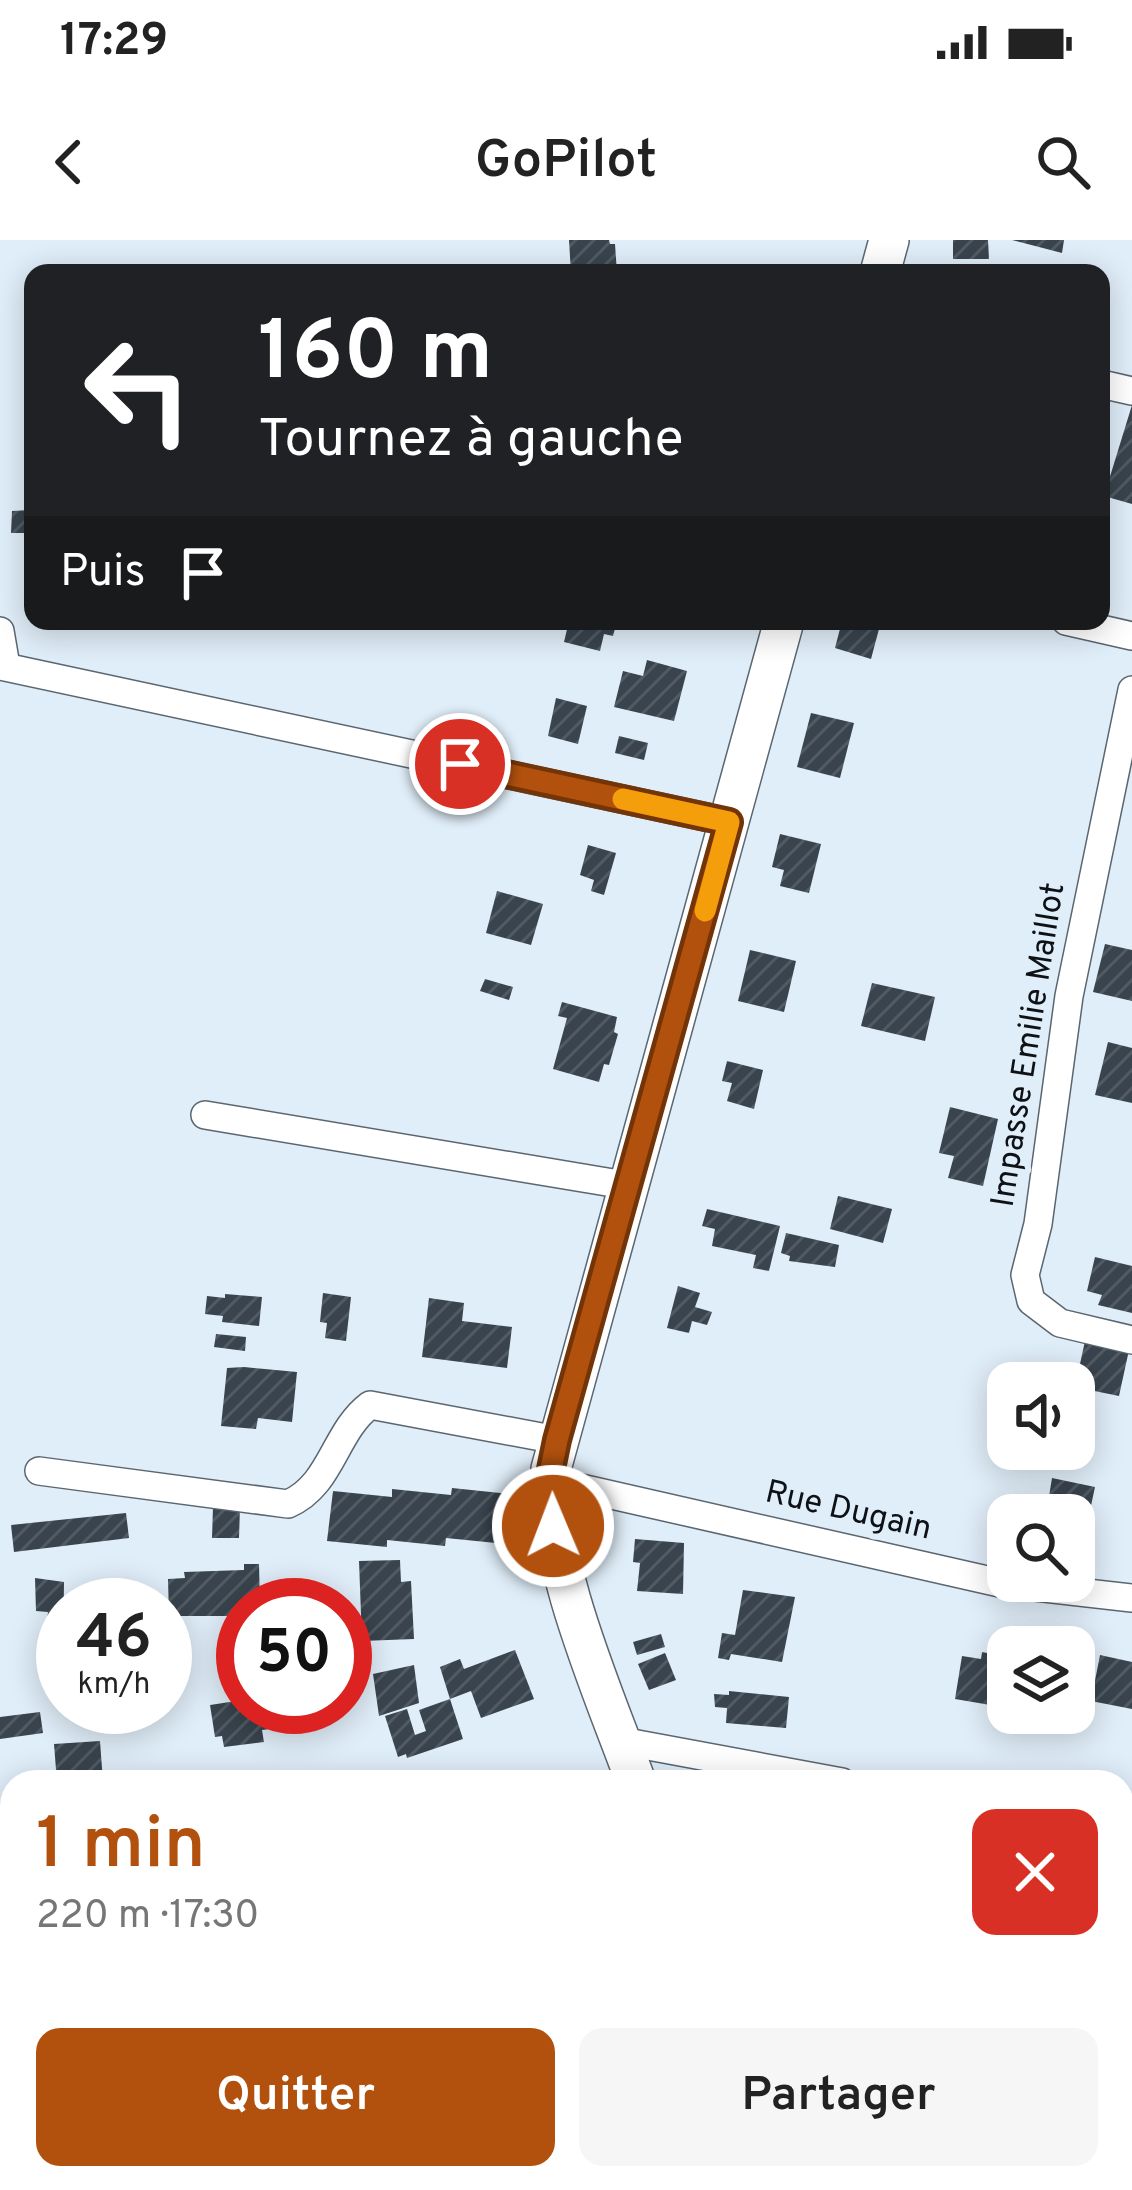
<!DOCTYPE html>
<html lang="fr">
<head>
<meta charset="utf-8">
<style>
  :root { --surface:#fff; --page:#f6f6f6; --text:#222; --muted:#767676; --accent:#b1510d }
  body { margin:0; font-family:Overpass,sans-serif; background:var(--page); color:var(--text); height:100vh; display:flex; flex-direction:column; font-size:45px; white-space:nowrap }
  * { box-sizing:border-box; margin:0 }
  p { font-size:39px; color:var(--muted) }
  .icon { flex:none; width:66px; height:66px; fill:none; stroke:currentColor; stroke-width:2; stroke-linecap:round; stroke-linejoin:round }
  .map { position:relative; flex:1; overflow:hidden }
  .side { position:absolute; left:0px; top:1530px; width:1134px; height:420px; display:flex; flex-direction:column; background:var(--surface); border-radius:36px 36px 0 0; box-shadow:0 6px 30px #0003 }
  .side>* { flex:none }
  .hud { position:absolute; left:24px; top:24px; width:1086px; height:366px; border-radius:24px; box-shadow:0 6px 30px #0003; background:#202124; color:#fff; overflow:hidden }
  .controls { position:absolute; left:987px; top:1122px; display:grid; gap:24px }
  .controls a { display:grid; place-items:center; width:108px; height:108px; border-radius:24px; background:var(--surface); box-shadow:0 6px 30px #0003; font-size:60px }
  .speed { position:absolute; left:36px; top:1338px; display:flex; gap:24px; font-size:60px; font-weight:700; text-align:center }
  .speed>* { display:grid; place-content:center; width:156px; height:156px; border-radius:50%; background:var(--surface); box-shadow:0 6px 30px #0003; line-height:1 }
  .speed small { font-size:30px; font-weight:400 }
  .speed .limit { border:18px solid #d22; background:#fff; color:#111 }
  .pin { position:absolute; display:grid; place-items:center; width:102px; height:102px; color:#fff; margin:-51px; border:6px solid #fff; border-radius:50%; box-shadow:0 3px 12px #0007 }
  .me { position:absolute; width:132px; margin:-66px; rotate:359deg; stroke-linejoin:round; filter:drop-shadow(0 0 9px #0008) }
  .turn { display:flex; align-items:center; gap:42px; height:252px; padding:0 36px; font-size:54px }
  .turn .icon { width:156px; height:156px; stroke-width:2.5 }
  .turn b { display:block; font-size:84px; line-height:102px }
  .then { display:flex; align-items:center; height:114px; padding:0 36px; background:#0003; gap:24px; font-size:45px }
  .round { display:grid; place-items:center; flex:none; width:126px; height:126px; border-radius:24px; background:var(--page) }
  .head { display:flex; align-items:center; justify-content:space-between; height:204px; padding:0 36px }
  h1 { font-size:72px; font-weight:600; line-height:90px; color:var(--accent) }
  .cta { display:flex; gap:24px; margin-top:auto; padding:24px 36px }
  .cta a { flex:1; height:138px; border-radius:24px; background:var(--accent); color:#fff; font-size:48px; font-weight:600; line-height:138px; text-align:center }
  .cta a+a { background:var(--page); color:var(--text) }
  .status { display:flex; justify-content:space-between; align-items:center; height:84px; padding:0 60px; background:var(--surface); direction:ltr }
  .status svg { height:33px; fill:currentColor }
  header { display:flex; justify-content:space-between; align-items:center; height:156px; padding:0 36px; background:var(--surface); font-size:54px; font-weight:600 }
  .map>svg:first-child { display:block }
</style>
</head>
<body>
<div class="status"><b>17:29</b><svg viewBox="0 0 49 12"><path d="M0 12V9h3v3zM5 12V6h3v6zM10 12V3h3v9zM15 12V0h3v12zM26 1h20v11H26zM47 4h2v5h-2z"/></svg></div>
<header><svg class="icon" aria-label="back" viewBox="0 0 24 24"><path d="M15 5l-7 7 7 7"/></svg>GoPilot<svg class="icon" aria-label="search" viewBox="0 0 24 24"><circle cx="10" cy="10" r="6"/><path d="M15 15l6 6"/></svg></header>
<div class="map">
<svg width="1132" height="1950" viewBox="0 0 1132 1950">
  <defs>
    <pattern id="building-hatch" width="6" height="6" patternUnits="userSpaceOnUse" patternTransform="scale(3)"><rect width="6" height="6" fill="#39444e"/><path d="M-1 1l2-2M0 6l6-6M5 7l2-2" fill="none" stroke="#525b63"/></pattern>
  </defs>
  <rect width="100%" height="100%" fill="#e0eef9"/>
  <g fill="url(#building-hatch)">
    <path d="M569,0H609L610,4H615L617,33H571Z"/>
    <path d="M953,0H988L989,19H953Z"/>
    <path d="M1012,0H1064L1062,13Z"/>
    <path d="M1132,165V264L1104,256Z"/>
    <path d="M31,270V293H11L12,271Z"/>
    <path d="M569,381H617L613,396L604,394L600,411L564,402Z"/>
    <path d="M842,381L879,389L871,419L835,408Z"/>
    <path d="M647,420L687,431L674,481L614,467L623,431L643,436Z"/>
    <path d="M556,458L587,466L578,504L548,496Z"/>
    <path d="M811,473L854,483L840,538L797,527Z"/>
    <path d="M619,496L648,503L644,520L615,513Z"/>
    <path d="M780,594L821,604L809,653L780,646L784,630L772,627Z"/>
    <path d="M588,605L616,613L604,655L591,651L594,640L580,635Z"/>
    <path d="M497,651L543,664L531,705L486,693Z"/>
    <path d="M1105,704L1132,710V761L1093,752Z"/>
    <path d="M750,710L796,721L784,772L738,761Z"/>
    <path d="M485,739L513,747L509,760L480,751Z"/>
    <path d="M872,743L935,757L925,801L861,786Z"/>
    <path d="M562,762L617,777L614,792L618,794L609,825L604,824L599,842L553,829L567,778L558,776Z"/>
    <path d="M1108,802L1132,808V863L1095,855Z"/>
    <path d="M727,821L763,830L754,869L727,861L732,843L722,841Z"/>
    <path d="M950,867L998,879L983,946L948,938L954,916L939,913Z"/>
    <path d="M838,956L892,969L883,1003L830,989Z"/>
    <path d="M707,969L780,986L769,1031L753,1028L756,1015L712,1006L715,989L702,986Z"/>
    <path d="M786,993L839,1005L835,1027L789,1021L790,1016L781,1013Z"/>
    <path d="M1095,1017L1132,1026V1073L1098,1065L1102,1055L1087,1051Z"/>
    <path d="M678,1046L700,1053L695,1067L712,1072L707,1085L692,1081L689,1093L667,1088Z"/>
    <path d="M323,1053L351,1057L346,1101L325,1098L327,1083L320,1082Z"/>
    <path d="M225,1054L262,1057L259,1086L222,1082L223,1076L205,1074L207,1056L225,1058Z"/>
    <path d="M429,1058L464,1063L462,1081L512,1087L507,1128L422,1117Z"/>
    <path d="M216,1094L246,1097L245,1111L214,1107Z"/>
    <path d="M1085,1101L1129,1110L1119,1156L1075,1147Z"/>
    <path d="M244,1127L297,1132L292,1182L258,1178L256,1189L221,1186L227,1128Z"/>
    <path d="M1052,1238L1095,1247L1086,1289L1074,1287V1275H1046Z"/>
    <path d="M452,1248L511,1254L506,1304L446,1298L445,1306L387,1300V1307L327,1301L333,1251L392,1257V1249L451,1255Z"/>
    <path d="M213,1267H240L239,1298H212Z"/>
    <path d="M126,1273L129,1298L14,1312L11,1285Z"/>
    <path d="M635,1299L684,1303L683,1354L637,1351L640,1323L633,1322Z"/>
    <path d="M400,1320L401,1342L411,1341L414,1399L362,1401L359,1321Z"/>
    <path d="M244,1324H259L260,1365H243V1376H169L168,1339L185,1338L184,1332L244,1330Z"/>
    <path d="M35,1338L64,1342L63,1425L59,1436L41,1434L48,1372L36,1371Z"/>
    <path d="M743,1350L795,1357L782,1422L731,1414L729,1420L718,1418L722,1393L735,1395Z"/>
    <path d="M661,1394L665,1407L637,1415L633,1402Z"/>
    <path d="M515,1410L534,1459L481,1478L471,1451L450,1459L440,1427L460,1419L464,1429Z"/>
    <path d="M982,1412L1008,1417V1468L955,1459L962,1416L981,1419Z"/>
    <path d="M665,1413L676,1440L649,1450L638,1424Z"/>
    <path d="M1100,1415L1132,1422V1469L1091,1461Z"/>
    <path d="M414,1425L419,1463L379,1476L373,1434Z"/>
    <path d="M729,1451L789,1457L786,1488L726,1483L727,1468L715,1467L714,1454L729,1455Z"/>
    <path d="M450,1459L463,1499L407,1518L406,1514L398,1517L385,1476L407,1469L415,1495L426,1491L419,1470Z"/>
    <path d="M243,1460V1467H289L292,1486L262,1490L264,1502L224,1507L222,1496L215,1497L210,1465Z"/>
    <path d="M40,1472L43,1493L0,1499V1477Z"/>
    <path d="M100,1501L103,1542H57L54,1504Z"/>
    <path d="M40,1938H106L103,1950L63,1941L61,1950H37Z"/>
    <path d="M241,1938H313L310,1950H251L240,1947Z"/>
    <path d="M956,1938L970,1940L999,1938L996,1950H953Z"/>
  </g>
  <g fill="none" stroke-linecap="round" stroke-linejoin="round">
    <defs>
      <g id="minor">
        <path d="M1101,144L1132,151"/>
        <path d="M1066,381L1132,396"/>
        <path d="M0,391L6,426"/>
        <path d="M0,426L729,582"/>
        <path d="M1132,450L1069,756L1038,984L1025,1035L1031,1061L1060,1083L1132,1100"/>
        <path d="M205,875L631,946"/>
        <path d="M39,1231L288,1264C332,1245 334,1192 370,1165L557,1200"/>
        <path d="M550,1241L1000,1343L1132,1358"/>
        <path d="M621,1501L842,1542"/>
        <path d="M1122,1594L1132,1596"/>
      </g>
      <g id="secondary">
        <path d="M880,33L889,0"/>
        <path d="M636,1542C603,1451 546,1325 551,1229L784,381"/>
        <path d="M625,1950L631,1938"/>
      </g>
    </defs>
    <use href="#minor" stroke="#5a6670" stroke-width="30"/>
    <use href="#secondary" stroke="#5a6670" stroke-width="42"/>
    <use href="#minor" stroke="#fff" stroke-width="27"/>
    <use href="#secondary" stroke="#fff" stroke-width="39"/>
  </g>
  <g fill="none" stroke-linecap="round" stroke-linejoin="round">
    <defs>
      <path id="route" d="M460,524L729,582L557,1200L551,1229L553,1286"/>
    </defs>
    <use href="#route" stroke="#733508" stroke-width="30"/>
    <use href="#route" stroke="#b1510d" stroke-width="21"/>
    <path stroke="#f59e0b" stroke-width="21" d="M623,559L729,582L705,671"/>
  </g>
  <g text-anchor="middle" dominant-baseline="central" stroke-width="12" stroke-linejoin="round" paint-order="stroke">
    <g font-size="33" fill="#0e1216" stroke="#e0eef9">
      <text transform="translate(1030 805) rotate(-81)">Impasse Emilie Maillot</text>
      <text transform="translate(848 1272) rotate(13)">Rue Dugain</text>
    </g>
  </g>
</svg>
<div class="controls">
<a><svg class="icon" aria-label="sound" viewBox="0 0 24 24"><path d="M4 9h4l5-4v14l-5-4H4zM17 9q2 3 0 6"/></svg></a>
<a><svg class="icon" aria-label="search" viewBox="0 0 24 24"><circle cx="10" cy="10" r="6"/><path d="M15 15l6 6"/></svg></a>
<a><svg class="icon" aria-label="layers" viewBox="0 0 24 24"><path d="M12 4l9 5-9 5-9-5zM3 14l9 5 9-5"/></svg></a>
</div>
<div class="speed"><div>46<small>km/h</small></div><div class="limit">50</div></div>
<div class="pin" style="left:460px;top:524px;background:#d93025"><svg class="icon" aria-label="arrive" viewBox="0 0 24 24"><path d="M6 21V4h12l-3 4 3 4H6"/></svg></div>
<svg class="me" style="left:553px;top:1286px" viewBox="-20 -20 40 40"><circle r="17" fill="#b1510d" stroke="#fff" stroke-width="3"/><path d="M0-11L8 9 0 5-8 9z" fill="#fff"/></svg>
<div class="hud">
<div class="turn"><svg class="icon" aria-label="left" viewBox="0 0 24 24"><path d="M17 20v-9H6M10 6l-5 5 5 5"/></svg><div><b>160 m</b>Tournez à gauche</div></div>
<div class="then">Puis<svg class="icon" aria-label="arrive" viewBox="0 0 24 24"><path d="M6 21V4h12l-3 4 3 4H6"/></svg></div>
</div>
<section class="side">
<div class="head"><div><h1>1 min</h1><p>220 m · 17:30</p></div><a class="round" style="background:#d93025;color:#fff"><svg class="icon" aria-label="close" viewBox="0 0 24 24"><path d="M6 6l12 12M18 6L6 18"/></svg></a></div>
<div class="cta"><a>Quitter</a><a>Partager</a></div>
</section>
</div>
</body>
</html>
